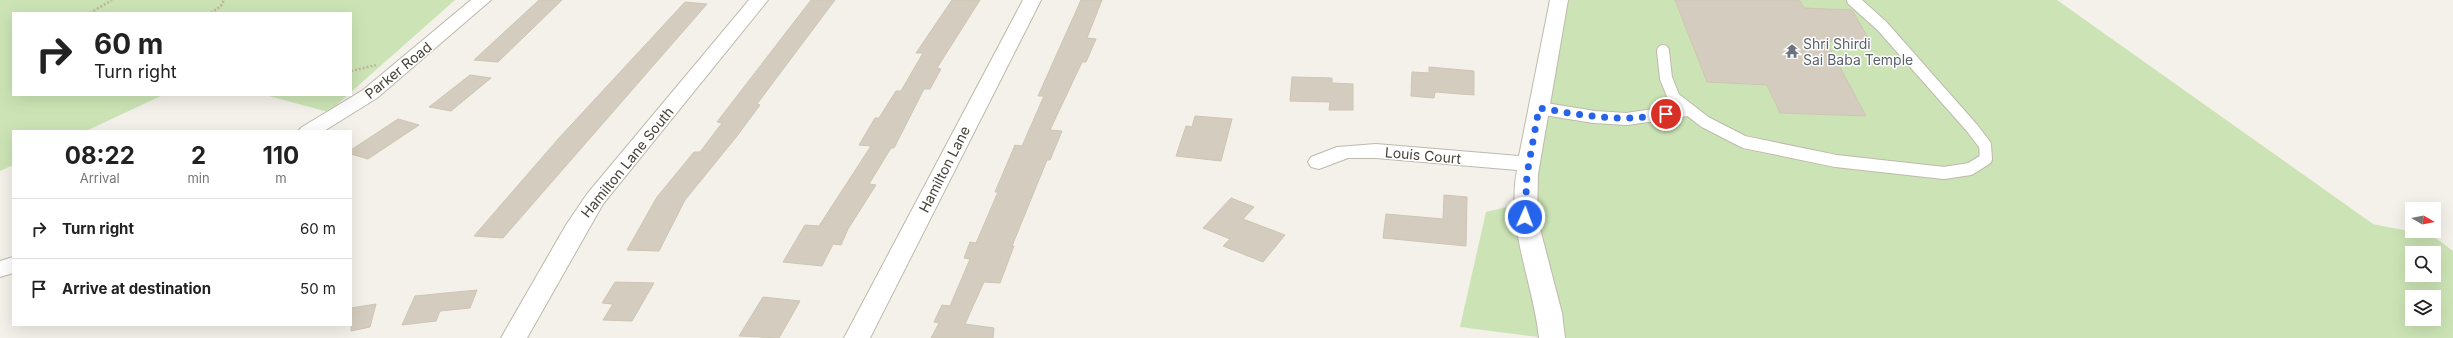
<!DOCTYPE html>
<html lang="en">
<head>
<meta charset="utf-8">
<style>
  :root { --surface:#fff; --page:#f6f6f6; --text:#222; --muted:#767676; --line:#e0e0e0 }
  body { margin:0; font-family:Inter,sans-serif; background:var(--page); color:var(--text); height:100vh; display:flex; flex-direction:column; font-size:15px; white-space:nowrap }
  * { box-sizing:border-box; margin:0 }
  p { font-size:13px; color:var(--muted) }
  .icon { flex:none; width:22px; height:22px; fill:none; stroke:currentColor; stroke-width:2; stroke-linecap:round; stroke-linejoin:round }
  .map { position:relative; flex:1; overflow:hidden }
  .details { position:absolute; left:12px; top:130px; width:340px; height:196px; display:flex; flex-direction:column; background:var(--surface); border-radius:0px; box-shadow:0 4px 16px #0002 }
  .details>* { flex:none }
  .hud { position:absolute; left:12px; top:12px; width:340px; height:84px; border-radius:0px; box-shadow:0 4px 16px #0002; background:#fff; color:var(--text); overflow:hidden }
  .needle { width:26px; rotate:99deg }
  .controls { position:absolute; left:2405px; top:202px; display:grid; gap:8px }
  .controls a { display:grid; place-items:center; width:36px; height:36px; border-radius:0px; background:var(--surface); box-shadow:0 4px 16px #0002; font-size:20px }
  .pin { position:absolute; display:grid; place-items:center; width:34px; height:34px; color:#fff; margin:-17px; border:2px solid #fff; border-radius:50%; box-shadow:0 1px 4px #0007 }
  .me { position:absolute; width:44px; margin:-22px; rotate:2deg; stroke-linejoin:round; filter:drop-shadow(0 0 3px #0008) }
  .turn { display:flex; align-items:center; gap:14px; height:84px; padding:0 16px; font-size:18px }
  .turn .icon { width:52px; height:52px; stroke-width:2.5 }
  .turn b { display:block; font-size:28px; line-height:34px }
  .eta { display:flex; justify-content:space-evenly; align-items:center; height:68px; text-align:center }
  .eta b { font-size:24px; font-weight:700; line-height:28px }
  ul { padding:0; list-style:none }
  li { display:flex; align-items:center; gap:12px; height:60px; padding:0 16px; border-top:1px solid var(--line) }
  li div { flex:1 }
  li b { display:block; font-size:15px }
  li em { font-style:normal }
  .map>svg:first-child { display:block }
</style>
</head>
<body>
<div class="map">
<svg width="2453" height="338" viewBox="0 0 2453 338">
  <rect width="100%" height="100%" fill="#f3f1e9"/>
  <g fill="#cce4b5" fill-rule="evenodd">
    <path d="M0,0H455L351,92V13H13V95H163L86,131H13V165L0,171Z"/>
    <path d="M1560,0H2057L2373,224L2433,236L2453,251V338H1546L1460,327L1486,212L1524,203ZM2412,253H2434V275H2412ZM2412,297H2434V319H2412Z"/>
    <path d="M265,95H348L328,112Z"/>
  </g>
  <g fill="#d4cdbf" stroke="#cec5b3">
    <path d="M539,0H562L498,62L474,60Z"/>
    <path d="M811,0H835L757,104L760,105L737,136L685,200L659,251L627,250L657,197L694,152H700L722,123L717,122Z"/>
    <path d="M952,0H980L937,68L941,69L930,89H924L894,148H891L869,184L876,185L848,229L841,245L833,244L822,266L783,262L805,225L819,226L871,146L859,145L875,118H879L896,91H901L923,53H916Z"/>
    <path d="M1081,0H1102L1087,38L1096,39L1086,62H1082L1050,130L1062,131L1050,160H1047L1012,246H1014L1000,283L984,282L965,324L994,328L993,338H931L939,323L934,322L942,305L950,306L970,259L964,258L970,242L976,243L998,192H995L1015,145L1022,146L1044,96H1038Z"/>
    <path d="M1675,0H1799L1804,8L1852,10L1871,43L1826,41L1866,116L1780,113L1767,85L1707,82Z"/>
    <path d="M685,2L707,4L503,238L474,236L559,138Z"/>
    <path d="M1429,67L1474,71V95L1435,92L1434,98L1411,96L1412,72L1429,73Z"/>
    <path d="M470,75L491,78L451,111L429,107Z"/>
    <path d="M1292,77L1332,78V83L1353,84V110H1329L1330,102L1290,101Z"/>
    <path d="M1195,116L1232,119L1221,161L1176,156L1186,126L1192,127Z"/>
    <path d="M398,119L419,125L368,159L351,154V150Z"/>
    <path d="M1444,195L1467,197L1466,246L1383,238L1386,214L1443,219Z"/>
    <path d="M1231,198L1254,207L1243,219L1285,235L1263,262L1223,246L1230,239L1203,228Z"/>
    <path d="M615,282L654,283L632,321L603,320L613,304L602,303Z"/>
    <path d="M477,290L470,308L440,311L436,321L402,325L415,296Z"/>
    <path d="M763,297L800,301L779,338L739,336Z"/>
    <path d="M376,304L370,327L351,331V308Z"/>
  </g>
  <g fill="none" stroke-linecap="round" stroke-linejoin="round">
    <defs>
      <g id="lane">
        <path d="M1663,51L1666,78L1674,98L1705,122L1744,142L1836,161L1944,173L1970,169L1986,159L1985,145L1972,128L1882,26L1853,0"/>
        <path d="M1539,108L1594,117L1627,119L1687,110"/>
      </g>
      <g id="street">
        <path d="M471,0H491L377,98L324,131H298L302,127L363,90Z"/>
        <path d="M749,0H768L603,204L527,338H501L566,225L587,194Z"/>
        <path d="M1023,0H1041L870,338H844Z"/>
        <path d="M1550,0H1568L1538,174L1537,217L1562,313L1565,338H1539C1533,282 1506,227 1517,170L1376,158H1348L1319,169L1311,167L1308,162L1311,157L1337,147L1376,144L1519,156Z"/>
        <path d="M13,257V273L0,277V261Z"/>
      </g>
    </defs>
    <use href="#lane" stroke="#beb9ac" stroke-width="14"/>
    <use href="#street" stroke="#beb9ac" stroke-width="2"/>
    <g stroke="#bfb59e" stroke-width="2.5" stroke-dasharray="2 2" stroke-linecap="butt">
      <path d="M90,13L112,0"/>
      <path d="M211,13L221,6L224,0"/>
      <path d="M351,71L376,65"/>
    </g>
    <use href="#lane" stroke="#fff" stroke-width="12"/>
    <use href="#street" fill="#fff" fill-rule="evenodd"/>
  </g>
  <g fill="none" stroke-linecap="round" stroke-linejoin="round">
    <path stroke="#2563eb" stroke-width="7" stroke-dasharray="0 12.6" d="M1525,217L1527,174L1539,108C1581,115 1623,123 1666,114"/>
  </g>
  <defs>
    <symbol id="temple-bare" viewBox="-9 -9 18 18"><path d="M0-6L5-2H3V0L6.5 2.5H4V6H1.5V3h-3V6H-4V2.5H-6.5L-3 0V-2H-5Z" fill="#6b7280" stroke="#fff" stroke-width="2.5" paint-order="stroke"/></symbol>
  </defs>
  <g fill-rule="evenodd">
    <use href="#temple-bare" x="1782" y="41" width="20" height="20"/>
  </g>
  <g text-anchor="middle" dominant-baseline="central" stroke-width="3" stroke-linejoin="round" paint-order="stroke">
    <g font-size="14" fill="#5b616d" stroke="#fff" text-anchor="start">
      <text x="1803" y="43">Shri Shirdi<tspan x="1803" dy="16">Sai Baba Temple</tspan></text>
    </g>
    <g font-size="14" fill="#464238" stroke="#fff">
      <text transform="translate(398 70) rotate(-39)">Parker Road</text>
      <text transform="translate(1423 155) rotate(5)">Louis Court</text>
      <text transform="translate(627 162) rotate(-51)">Hamilton Lane South</text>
      <text transform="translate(944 169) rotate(-63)">Hamilton Lane</text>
    </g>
  </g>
</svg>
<div class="controls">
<a><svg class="needle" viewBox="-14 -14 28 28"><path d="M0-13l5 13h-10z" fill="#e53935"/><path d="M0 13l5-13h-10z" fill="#767676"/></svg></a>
<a><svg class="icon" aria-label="search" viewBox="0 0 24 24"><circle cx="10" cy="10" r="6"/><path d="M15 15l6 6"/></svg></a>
<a><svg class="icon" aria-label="layers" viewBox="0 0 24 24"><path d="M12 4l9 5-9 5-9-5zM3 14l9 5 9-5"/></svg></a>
</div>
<div class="pin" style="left:1666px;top:114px;background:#d93025"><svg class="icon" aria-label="arrive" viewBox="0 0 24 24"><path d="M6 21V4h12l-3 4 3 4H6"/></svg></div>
<svg class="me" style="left:1525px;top:217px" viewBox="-20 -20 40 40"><circle r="17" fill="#2563eb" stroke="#fff" stroke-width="3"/><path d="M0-11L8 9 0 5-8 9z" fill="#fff"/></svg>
<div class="hud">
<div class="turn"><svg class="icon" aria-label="right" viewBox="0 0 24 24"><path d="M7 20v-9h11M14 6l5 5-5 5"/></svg><div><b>60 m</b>Turn right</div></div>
</div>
<section class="details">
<div class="eta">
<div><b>08:22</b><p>Arrival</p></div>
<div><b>2</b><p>min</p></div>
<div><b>110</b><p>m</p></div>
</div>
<ul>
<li><svg class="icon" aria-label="right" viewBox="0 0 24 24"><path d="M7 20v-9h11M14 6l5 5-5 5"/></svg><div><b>Turn right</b></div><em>60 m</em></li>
<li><svg class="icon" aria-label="arrive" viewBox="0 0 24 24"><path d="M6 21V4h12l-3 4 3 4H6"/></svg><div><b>Arrive at destination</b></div><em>50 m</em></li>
</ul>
</section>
</div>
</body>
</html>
